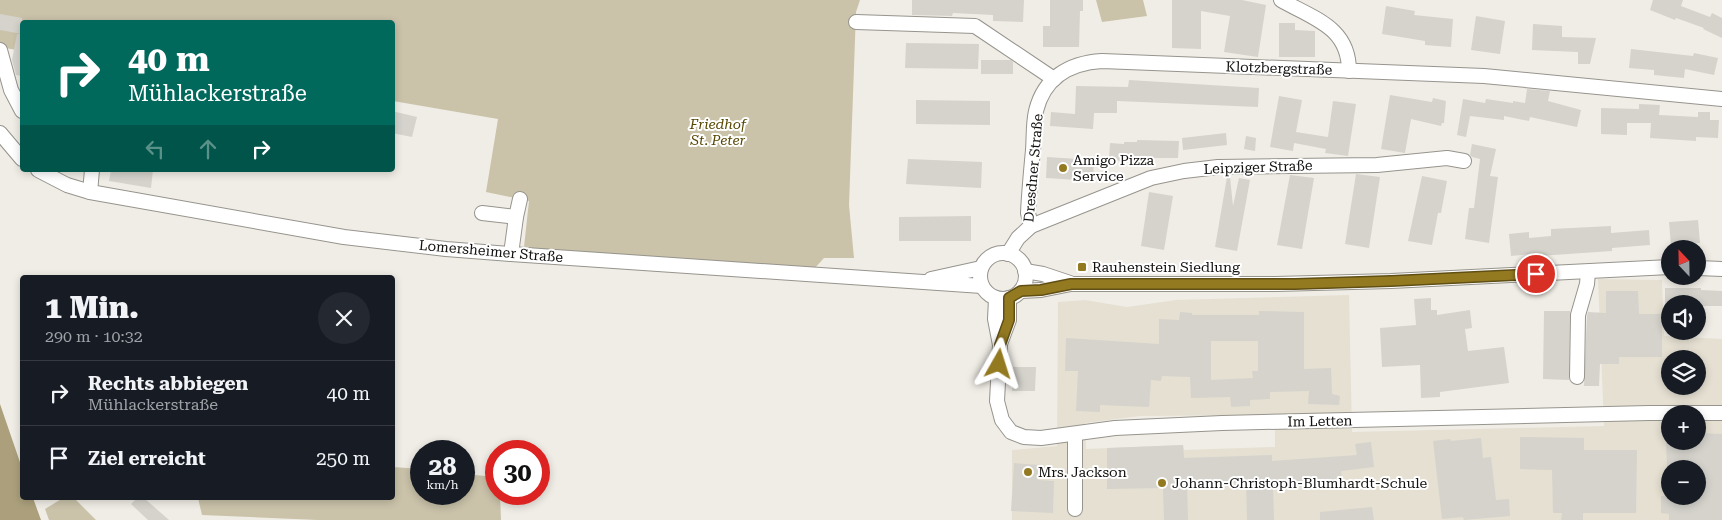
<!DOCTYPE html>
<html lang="de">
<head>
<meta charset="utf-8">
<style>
  :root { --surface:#171b24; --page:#242831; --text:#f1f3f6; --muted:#9ea1a6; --line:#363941 }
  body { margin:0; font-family:"Roboto Serif",serif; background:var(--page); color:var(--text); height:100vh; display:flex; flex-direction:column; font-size:19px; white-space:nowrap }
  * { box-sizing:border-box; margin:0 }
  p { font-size:16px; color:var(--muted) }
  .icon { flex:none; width:28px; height:28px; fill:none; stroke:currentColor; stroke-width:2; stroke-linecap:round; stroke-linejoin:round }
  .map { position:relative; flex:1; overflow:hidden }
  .side { position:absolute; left:20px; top:275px; width:375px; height:225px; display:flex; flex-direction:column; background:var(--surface); border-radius:5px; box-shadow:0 2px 8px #0003 }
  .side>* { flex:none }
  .guide { position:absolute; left:20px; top:20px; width:375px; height:152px; border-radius:5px; box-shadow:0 2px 8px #0003; background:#00695c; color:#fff; overflow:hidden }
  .needle { width:32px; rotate:338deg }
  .tools { position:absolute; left:1661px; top:240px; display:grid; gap:10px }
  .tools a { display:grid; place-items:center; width:45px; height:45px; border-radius:50%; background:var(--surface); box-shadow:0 2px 8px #0003; font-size:25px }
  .speed { position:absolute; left:410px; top:440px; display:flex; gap:10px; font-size:25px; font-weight:700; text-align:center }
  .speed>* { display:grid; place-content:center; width:65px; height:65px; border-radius:50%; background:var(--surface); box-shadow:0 2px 8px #0003; line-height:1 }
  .speed small { font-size:12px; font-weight:400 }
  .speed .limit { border:8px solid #d22; background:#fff; color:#111 }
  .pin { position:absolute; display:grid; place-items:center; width:42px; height:42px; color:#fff; margin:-21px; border:2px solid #fff; border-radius:50%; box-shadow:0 1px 5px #0007 }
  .me { position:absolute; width:55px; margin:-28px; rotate:6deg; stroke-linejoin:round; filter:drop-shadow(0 0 4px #0008) }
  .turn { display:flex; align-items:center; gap:18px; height:105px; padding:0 25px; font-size:22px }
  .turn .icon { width:65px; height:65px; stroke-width:2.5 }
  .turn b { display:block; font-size:35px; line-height:42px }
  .lanes { display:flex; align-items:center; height:48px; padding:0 25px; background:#0003; justify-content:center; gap:25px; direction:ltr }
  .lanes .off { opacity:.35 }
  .round { display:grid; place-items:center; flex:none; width:52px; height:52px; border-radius:26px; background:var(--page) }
  .summary { display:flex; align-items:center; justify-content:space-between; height:85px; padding:0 25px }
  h1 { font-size:30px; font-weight:800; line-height:38px }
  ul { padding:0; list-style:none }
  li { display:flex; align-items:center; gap:15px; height:65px; padding:0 25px; border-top:1px solid var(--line) }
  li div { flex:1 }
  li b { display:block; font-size:19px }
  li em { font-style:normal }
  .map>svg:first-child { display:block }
</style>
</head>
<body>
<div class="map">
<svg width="1722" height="520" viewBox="0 0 1722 520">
  <rect width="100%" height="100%" fill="#f0ede6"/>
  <path fill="#e5e0d2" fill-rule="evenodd" d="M1598,279L1662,280L1664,336L1722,339V520H1012V450L1057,446L1058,302L1085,300L1127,307L1176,300L1349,295L1352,432L1604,426ZM1670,359H1698V386H1670ZM1670,414H1698V441H1670ZM1275,415V447L1184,450L1183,445L1086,449L1085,423L1140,416ZM1670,469H1698V496H1670Z"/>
  <g fill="#cac2a9">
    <path d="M0,0H860L856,12L849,205L854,258H824L814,269L574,256L524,247L529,201L486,192L498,119L393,101L392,22H22V51L0,47Z"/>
    <path d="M1096,0H1143L1147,16L1102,22Z"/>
    <path d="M393,467L421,469V494H464V474L496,477V494H500L501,520H318L202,515L198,498H392Z"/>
    <path d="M63,498H74L96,520H49L45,509Z"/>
  </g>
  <path fill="#aca07c" d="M0,404L22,468V498H33L41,520H0Z"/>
  <g fill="#d5d3cc" fill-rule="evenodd">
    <path d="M912,0H1024L1023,22L993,21V15L953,13L952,16L912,15Z"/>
    <path d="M1050,0H1083V11H1080L1079,47H1043V26H1050Z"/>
    <path d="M1172,0H1242L1266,5L1258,57L1224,52L1230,16L1201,11V49L1172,48Z"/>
    <path d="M1653,0H1683L1681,6L1710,17L1712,13L1722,18V38L1703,29L1704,28L1676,18L1675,20L1650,10Z"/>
    <path d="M1386,6L1415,11L1414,15L1453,19L1451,47L1425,45V41L1382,34Z"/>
    <path d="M0,14L22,18V34L0,30Z"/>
    <path d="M1476,16L1505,21L1500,54L1471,50Z"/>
    <path d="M1279,23H1295V30L1315,31V57H1279Z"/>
    <path d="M1533,24L1562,26V37L1596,38L1590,64H1578V52L1532,50Z"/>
    <path d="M17,34H22V76L16,75L12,60Z"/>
    <path d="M906,43L979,44L978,69L905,68Z"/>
    <path d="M1631,49L1693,56L1694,53L1718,58L1714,75L1685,69L1684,78L1654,75V70L1629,68Z"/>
    <path d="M981,60H1011L1013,62V74H981Z"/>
    <path d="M1129,80L1259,88L1258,107L1117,101V113H1094L1093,129L1050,126L1051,112L1075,114L1076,86L1128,87Z"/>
    <path d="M1527,89L1550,91L1548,101L1581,110L1577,127L1530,117L1529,121L1504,116V120L1470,116L1466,137L1457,135L1463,99L1485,103L1486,99L1513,103V101L1525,103Z"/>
    <path d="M1390,95L1432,102L1433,98L1446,101L1444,123H1442L1441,126L1411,119L1405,153L1381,149Z"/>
    <path d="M1279,96L1302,100L1296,132L1328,137L1333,101L1356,104L1348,156L1325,153L1326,149L1294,143L1293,151L1270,147Z"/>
    <path d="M916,100L990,101V125L916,124Z"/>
    <path d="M1639,104L1660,105L1659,115L1698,117V112H1710V120H1719L1718,138L1696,137V141L1650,138L1651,123H1627V135L1601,134V108L1639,109Z"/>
    <path d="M392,111L417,117L412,137L392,133Z"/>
    <path d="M1226,133L1227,145L1183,150L1182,138Z"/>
    <path d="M1246,136L1256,138L1255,151L1244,149Z"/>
    <path d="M1137,140L1179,141L1178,158H1136V160L1123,159V161L1109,160L1110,143L1124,144V142H1137Z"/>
    <path d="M1472,144L1496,149L1490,176L1498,177L1489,243L1465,239L1469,208H1474L1480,159L1472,157L1470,155Z"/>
    <path d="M1047,157L1094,160L1093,181L1046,178Z"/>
    <path d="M908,159L982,162L981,188L906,184Z"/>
    <path d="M111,170H153L151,188L109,181Z"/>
    <path d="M1356,174L1380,177L1369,248L1345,244Z"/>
    <path d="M1290,175L1314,178L1302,249L1277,245Z"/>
    <path d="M1422,176L1447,181L1441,213H1438L1432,245L1408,241Z"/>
    <path d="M1227,177H1230L1233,206L1239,178L1250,180L1237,251L1215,247Z"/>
    <path d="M1149,192L1173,196L1164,250L1141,246Z"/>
    <path d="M971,216V241H899V217Z"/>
    <path d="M1698,220L1700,243L1671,245L1669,222Z"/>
    <path d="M1611,226V233L1649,230L1650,245L1612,248V251L1539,256V253L1511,256L1509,234L1529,232V238L1551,236V229Z"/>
    <path d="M1665,288H1701V290L1722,291V306H1698V304H1665Z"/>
    <path d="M1606,291H1638L1639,314H1662V357H1619V364H1600L1599,386H1584L1587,316L1588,312L1606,313Z"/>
    <path d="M1431,298V310H1437V315L1470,310L1472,328L1465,329L1468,351L1504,347L1509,383L1440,392V397L1421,398L1420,365L1382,367L1380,328L1416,325L1414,299Z"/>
    <path d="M1259,311L1304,312V369L1331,368L1332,394L1340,396L1339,405L1308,404L1309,391L1270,392V399L1250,400V406L1231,407L1230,397L1191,398L1190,377L1162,376L1161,381L1151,380L1149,407L1100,405V412L1076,411L1078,371H1065L1066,338L1159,344V319L1179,320L1180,312L1192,313V315H1259ZM1211,341H1258V371H1252L1253,378L1211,380Z"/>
    <path d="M1544,311H1570L1569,380L1543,379Z"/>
    <path d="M1013,367H1036L1035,391H1012Z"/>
    <path d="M1698,433L1722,434V520H1669V514L1661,513V496H1698V469H1667L1666,441H1698Z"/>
    <path d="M1520,437L1584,438V450H1637L1636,513H1583V520H1561L1562,513H1553L1552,470L1520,469Z"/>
    <path d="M1481,438L1483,458L1491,457L1496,500L1509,499L1510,516L1464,520L1463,517L1442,519L1433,441L1450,439L1451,441Z"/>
    <path d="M1371,442L1374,467L1341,471L1342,482L1273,487L1274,520H1247L1246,482L1187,484L1188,520H1164L1163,488L1107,489V448L1183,445L1184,458L1272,455V461L1357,455L1355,444Z"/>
    <path d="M1014,463L1039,465L1038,480L1054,481L1053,513L1011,511Z"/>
    <path d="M137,498H144L169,520H148L131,504Z"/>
    <path d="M1372,507L1374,520H1320V512Z"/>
  </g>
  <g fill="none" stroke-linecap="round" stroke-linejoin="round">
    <defs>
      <g id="minor">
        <path d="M1281,0C1314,19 1349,27 1349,71"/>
        <path d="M856,22L975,26L1054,79"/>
        <path d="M0,50L11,90L22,111"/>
        <path d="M0,133L22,159"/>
        <path d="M38,170L67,185L90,192L344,237L446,249L511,254L982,286"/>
        <path d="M90,192L92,170"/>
        <path d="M482,213L516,217"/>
        <path d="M1031,226L1151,178L1184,171L1218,167L1377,165L1447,158L1464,161"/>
        <circle cx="1003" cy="276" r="23"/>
        <path d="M511,254L516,217L520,199"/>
        <path d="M1008,254L1018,238L1031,226L1028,213C1029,192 1031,171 1033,150C1034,138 1033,124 1036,111C1044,78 1069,63 1102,61L1484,76L1722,99"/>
        <path d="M1698,268L1722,269"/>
        <path d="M1025,271L1043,274L1070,283"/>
        <path d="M931,279L981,268"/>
        <path d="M1021,291L1041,290L1071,284H1276L1391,281L1670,267"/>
        <path d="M996,299L995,319L1000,345L997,401L1002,420L1011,432L1024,437L1041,438L1115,428L1222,423L1649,413H1722"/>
        <path d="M1000,344L1009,320V298"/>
        <path d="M1577,377L1578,315L1587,284L1588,272"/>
        <path d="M1075,434V509"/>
      </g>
    </defs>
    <use href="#minor" stroke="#96948d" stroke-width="16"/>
    <use href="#minor" stroke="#fff" stroke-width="14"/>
  </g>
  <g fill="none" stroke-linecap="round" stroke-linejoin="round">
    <defs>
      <path id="route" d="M999,364L1000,345L1009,320V298L1021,291L1041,290L1071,284H1295L1391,281L1536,274"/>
    </defs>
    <use href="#route" stroke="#604f15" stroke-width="12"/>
    <use href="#route" stroke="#937920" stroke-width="9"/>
  </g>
  <g fill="#937920" stroke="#fff" stroke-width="2">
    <circle cx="1063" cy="168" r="5"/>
    <rect x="1077" y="262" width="10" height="10" rx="2.5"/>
    <circle cx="1028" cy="472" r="5"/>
    <circle cx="1162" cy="483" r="5"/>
  </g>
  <g text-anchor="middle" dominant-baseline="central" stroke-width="4" stroke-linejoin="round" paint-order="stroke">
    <g font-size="14" fill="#12110f" stroke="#fff">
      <text transform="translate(1279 68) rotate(2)">Klotzbergstraße</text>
      <text transform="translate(1258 167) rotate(-2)">Leipziger Straße</text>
      <text transform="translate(1033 168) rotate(-85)">Dresdner Straße</text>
      <text transform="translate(491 251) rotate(5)">Lomersheimer Straße</text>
      <text transform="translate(1320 421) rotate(-1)">Im Letten</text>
    </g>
    <g font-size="14" font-style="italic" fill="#574600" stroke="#fff">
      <text x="718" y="124">Friedhof<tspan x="718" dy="16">St. Peter</tspan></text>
    </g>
    <g font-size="14" fill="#12110f" stroke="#fff" text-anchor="start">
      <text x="1073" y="160">Amigo Pizza<tspan x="1073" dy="16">Service</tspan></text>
      <text x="1092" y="267">Rauhenstein Siedlung</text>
      <text x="1038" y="472">Mrs. Jackson</text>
      <text x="1172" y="483">Johann-Christoph-Blumhardt-Schule</text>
    </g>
  </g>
</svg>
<div class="tools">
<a><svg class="needle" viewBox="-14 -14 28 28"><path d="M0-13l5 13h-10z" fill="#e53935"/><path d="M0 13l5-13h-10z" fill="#9ea1a6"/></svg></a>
<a><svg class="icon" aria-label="sound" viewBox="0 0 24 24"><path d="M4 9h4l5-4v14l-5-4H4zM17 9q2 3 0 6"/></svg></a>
<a><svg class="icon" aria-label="layers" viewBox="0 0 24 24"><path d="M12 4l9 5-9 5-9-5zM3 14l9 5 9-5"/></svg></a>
<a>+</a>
<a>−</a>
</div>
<div class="speed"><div>28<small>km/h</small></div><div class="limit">30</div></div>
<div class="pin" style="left:1536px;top:274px;background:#d93025"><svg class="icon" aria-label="arrive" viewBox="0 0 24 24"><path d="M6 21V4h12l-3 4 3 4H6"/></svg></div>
<svg class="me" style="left:999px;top:364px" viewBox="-20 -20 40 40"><path d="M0-17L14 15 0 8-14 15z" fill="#937920" stroke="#fff" stroke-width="4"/></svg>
<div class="guide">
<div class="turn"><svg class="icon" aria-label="right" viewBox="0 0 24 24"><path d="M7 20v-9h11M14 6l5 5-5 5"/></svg><div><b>40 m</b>Mühlackerstraße</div></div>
<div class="lanes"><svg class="icon off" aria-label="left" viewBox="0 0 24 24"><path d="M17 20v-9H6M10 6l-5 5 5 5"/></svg><svg class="icon off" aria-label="ahead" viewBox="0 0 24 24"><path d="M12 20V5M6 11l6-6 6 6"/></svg><svg class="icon" aria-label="right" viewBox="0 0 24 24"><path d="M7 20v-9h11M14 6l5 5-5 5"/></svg></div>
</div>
<section class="side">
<div class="summary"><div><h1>1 Min.</h1><p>290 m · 10:32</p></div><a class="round"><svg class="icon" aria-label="close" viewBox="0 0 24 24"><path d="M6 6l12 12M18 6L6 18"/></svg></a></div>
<ul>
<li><svg class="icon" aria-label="right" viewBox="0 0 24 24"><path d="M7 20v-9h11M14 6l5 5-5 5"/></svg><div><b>Rechts abbiegen</b><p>Mühlackerstraße</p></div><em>40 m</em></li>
<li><svg class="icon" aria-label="arrive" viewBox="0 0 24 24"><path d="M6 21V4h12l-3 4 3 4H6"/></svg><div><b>Ziel erreicht</b></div><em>250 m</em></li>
</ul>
</section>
</div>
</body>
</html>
